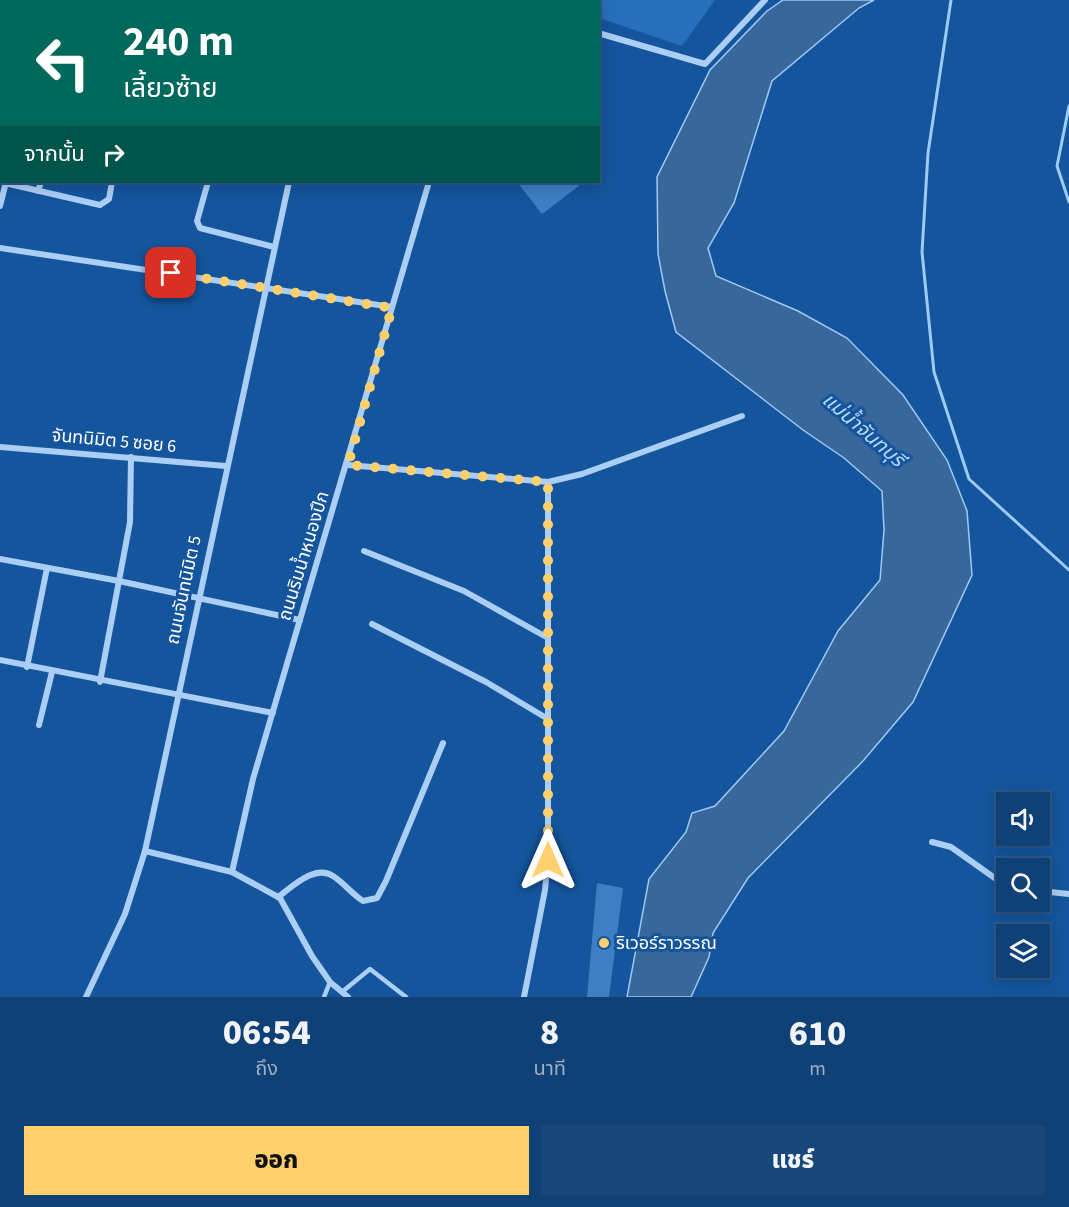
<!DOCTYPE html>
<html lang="th">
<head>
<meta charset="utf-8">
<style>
  :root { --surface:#0f4076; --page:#18477b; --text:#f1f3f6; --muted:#9bafc5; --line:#2f5988; --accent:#ffd06d }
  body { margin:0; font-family:"Source Sans 3","Noto Sans Thai",sans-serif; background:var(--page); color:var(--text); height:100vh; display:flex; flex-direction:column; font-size:22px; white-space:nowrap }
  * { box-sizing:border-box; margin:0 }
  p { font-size:20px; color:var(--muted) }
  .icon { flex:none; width:33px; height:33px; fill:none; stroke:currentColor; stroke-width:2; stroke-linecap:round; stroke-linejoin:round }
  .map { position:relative; height:997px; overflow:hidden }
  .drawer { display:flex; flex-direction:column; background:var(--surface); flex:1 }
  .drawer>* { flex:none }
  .guide { position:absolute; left:0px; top:0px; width:600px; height:183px; box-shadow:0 3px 15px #0003,0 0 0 2px var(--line); background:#00695c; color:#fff; overflow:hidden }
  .tools { position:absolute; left:996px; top:792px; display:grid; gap:12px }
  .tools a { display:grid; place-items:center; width:54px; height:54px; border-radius:0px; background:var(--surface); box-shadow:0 3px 15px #0003,0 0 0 2px var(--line); font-size:30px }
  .pin { position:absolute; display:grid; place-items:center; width:51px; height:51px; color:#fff; margin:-26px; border-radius:12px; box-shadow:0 3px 9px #0006 }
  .me { position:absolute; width:66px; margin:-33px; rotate:0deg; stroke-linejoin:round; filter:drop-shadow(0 0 4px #0008) }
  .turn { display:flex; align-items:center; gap:21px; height:126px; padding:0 24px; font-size:27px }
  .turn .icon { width:78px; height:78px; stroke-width:2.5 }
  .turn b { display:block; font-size:42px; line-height:51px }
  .then { display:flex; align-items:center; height:57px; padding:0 24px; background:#0003; gap:12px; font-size:22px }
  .eta { display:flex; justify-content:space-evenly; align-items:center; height:102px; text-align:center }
  .eta b { font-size:36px; font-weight:800; line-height:42px }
  .primary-button { display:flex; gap:12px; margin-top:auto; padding:12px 24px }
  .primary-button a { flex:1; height:69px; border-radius:0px; background:var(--accent); color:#111; font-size:24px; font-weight:800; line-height:69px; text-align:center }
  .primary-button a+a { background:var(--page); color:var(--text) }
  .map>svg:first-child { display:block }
</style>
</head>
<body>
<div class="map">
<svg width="1069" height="997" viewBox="0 0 1069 997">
  <rect width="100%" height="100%" fill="#14559d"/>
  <path fill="#276fbb" d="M546,0H715L682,46L599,18L598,2Z"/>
  <path fill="#38679b" stroke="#9dcaf6" stroke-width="1.5" d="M783,0H874L859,8L772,81L734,203L708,248L716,276L798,311L847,338L903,395L947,460L967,511L972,575L913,702L863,761L748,878L713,933L709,957L691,997H627L649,879L686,832L692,813L715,806L784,731L838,631L880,580L884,530L882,491L844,458L803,430L676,332L665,291L658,254L657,177L710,70L767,11Z"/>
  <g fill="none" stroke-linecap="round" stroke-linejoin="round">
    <g stroke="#9dcaf6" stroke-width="3">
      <path d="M951,0L928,153L922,252L934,372L969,479L1069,570"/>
      <path d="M1069,106L1057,166L1069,202"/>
    </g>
  </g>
  <g fill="#3d7ec4">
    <path d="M517,182H584L542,214Z"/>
    <path d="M597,883L623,888L609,997H587Z"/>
  </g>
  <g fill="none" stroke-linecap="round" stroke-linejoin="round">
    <g stroke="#abcef4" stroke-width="4.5">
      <path d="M342,992L370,969L406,997"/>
      <path d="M324,997L330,982"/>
    </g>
    <g stroke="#abcef4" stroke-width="6">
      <path d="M62,0L67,2"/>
      <path d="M494,0L499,2"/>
      <path d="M80,2V0"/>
      <path d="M162,2V0"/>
      <path d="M256,2L257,0"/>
      <path d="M329,2V0"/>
      <path d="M395,2L396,0"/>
      <path d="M598,33L705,64L765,0"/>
      <path d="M0,76H2"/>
      <path d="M208,182L197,221L200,228L274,247"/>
      <path d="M5,183L100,205L109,199L112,182"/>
      <path d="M38,191L41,182"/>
      <path d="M0,206L6,182"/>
      <path d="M0,248L392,307"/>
      <path d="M0,447L226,466"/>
      <path d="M348,465L548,482L582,474L742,416"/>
      <path d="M364,551L464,591L548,638"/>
      <path d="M0,559L119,581L300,620"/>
      <path d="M372,624L486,682L548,719"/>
      <path d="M0,660L273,713"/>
      <path d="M27,667L47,568"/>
      <path d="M100,682L130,522L131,457"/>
      <path d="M39,725L52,672"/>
      <path d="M932,842L951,847L1006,886"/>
      <path d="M145,851L232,872L280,898L312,956L330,982L348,997"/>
      <path d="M232,872L253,779L429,182"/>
      <path d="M1040,891L1069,894"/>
      <path d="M278,897C292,887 315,864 333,876C344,883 352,894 363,901L377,898L386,881L443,743"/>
      <path d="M86,997L125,914L145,851L289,182"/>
      <path d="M524,997L545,890L548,859V482"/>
    </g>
  </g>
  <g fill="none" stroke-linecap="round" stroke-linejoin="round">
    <path stroke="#ffd06d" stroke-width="10" stroke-dasharray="0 18" d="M171,273L392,308L348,465L548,482V860"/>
  </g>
  <circle fill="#ffd06d" stroke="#14559d" stroke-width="2" cx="604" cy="943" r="6"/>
  <g text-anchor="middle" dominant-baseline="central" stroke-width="6" stroke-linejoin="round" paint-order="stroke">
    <g font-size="18" fill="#fff" stroke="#14559d">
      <text transform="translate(114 441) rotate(5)">จันทนิมิต 5 ซอย 6</text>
      <text transform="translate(304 556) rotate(-73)">ถนนริมน้ำหนองปึก</text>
      <text transform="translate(184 590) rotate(-78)">ถนนจันทนิมิต 5</text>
    </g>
    <g font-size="18" fill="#fff" stroke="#14559d" text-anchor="start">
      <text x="616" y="943">ริเวอร์ราวรรณ</text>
    </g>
    <g font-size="20" font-style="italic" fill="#b7d8fa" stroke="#14559d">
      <text transform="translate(863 430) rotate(41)">แม่น้ำจันทบุรี</text>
    </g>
  </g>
</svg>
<div class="tools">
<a><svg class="icon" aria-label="sound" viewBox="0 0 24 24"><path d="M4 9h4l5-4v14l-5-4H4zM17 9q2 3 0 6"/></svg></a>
<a><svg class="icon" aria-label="search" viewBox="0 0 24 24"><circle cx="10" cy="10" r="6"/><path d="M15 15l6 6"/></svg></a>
<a><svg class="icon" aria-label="layers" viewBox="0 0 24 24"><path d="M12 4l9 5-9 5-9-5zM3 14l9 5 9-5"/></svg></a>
</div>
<div class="pin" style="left:171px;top:273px;background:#d93025"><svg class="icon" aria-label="arrive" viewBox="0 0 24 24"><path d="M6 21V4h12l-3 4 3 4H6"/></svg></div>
<svg class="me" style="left:548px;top:860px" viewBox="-20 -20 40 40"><path d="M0-17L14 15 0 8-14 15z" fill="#ffd06d" stroke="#fff" stroke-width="4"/></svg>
<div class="guide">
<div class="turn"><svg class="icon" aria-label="left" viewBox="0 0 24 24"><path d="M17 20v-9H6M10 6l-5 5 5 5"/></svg><div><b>240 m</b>เลี้ยวซ้าย</div></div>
<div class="then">จากนั้น<svg class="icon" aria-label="right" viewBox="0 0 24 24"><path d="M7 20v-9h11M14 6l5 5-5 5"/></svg></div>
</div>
</div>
<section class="drawer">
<div class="eta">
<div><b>06:54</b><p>ถึง</p></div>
<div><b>8</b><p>นาที</p></div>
<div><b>610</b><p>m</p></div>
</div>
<div class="primary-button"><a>ออก</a><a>แชร์</a></div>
</section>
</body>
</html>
